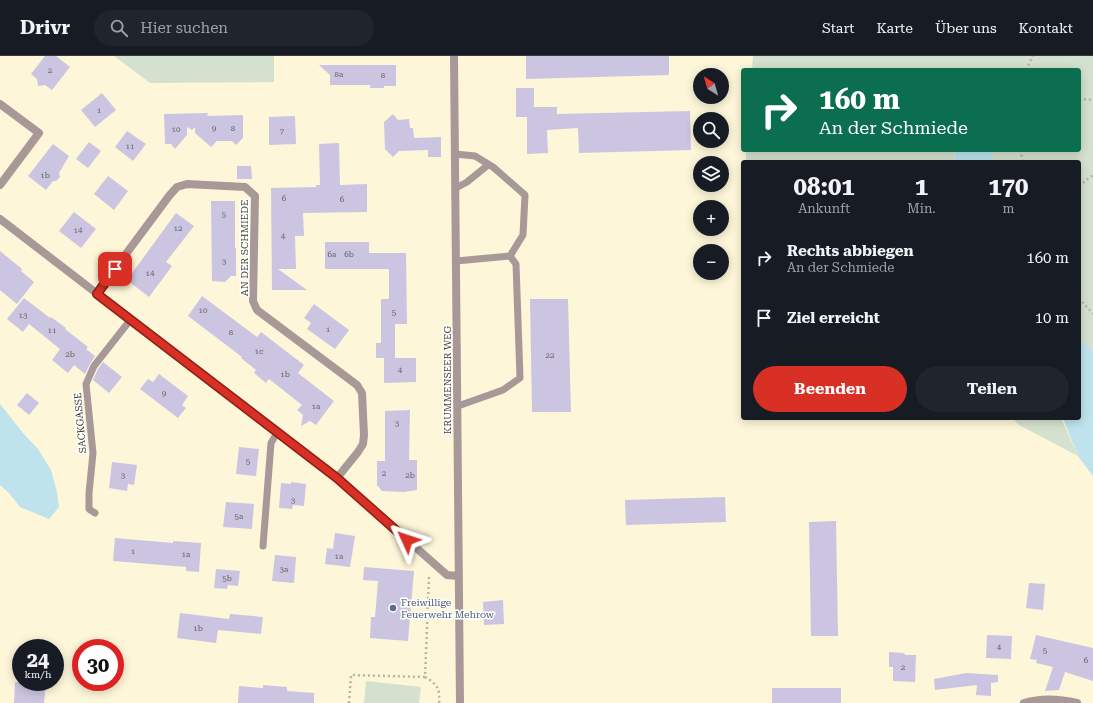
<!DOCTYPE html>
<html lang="de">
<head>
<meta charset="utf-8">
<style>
  :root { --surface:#171b24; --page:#20242c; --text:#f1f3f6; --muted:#9ea1a6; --line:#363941; --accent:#d93025 }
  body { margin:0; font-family:"Roboto Serif",serif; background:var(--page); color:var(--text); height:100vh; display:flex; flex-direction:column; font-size:15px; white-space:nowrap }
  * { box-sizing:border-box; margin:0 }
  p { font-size:13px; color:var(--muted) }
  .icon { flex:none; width:22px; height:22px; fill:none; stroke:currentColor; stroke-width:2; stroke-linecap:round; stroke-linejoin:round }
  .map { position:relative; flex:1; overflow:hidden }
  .details { position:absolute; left:741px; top:104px; width:340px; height:260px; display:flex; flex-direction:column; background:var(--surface); border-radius:4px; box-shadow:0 2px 10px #0003 }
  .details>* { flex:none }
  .top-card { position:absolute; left:741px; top:12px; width:340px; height:84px; border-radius:4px; box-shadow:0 2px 10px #0003; background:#0b6e4f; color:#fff; overflow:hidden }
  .needle { width:26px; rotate:323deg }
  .controls { position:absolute; left:693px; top:12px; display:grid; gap:8px }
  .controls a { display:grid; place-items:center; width:36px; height:36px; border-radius:50%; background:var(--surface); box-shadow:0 2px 10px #0003; font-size:20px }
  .speed { position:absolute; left:12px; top:583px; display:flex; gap:8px; font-size:20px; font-weight:700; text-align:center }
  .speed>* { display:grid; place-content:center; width:52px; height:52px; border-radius:50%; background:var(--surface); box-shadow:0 2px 10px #0003; line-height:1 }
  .speed small { font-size:10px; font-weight:400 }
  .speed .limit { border:6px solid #d22; background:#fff; color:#111 }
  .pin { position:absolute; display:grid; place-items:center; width:34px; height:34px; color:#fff; margin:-17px; border-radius:8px; box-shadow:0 2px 6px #0006 }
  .me { position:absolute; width:44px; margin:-22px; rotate:312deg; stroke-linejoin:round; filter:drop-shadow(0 0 3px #0008) }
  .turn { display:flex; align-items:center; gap:14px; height:84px; padding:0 12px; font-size:18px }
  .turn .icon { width:52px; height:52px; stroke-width:2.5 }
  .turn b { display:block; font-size:28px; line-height:34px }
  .eta { display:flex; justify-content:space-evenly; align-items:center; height:68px; text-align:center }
  .eta b { font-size:24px; font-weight:700; line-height:28px }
  .button { display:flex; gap:8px; margin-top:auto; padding:8px 12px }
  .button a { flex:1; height:46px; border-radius:24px; background:var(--accent); color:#fff; font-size:16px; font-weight:700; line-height:46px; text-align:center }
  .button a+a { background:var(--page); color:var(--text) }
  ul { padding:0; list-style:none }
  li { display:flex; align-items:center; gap:12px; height:60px; padding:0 12px }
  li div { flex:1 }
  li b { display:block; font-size:15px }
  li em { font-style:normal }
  header { display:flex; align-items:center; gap:24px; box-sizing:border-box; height:56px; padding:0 20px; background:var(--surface); border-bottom:1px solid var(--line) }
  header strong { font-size:19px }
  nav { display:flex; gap:22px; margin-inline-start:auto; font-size:14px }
  .search { width:280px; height:36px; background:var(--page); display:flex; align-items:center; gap:10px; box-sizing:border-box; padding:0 14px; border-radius:22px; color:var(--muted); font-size:15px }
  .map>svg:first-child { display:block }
</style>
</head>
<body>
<header>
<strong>Drivr</strong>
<div class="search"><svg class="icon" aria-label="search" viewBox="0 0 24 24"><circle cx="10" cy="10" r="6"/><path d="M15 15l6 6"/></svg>Hier suchen</div>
<nav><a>Start</a><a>Karte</a><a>Über uns</a><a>Kontakt</a></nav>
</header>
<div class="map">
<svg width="1093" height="647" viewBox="0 0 1093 647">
  <rect width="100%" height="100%" fill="#fdf6d9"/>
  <g fill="#d5e1cf">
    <path d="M114,0H274V26L150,27Z"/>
    <path d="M753,0H1093V295L1079,282V106H992V94H1079V14H752Z"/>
    <path d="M746,94H955L954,106H746Z"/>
    <path d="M1012,362H1061L1078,400L1019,369Z"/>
    <path d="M366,625L421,631L419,647H364Z"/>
  </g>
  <g fill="#bee3ec">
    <path d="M955,94H992V106H954Z"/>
    <path d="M1079,282L1093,295V420L1078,400L1064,365L1062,362H1079Z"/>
    <path d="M0,348L23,377L38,393L51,414L57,436L59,451L49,463L20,451L9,437L0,429Z"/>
  </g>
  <g fill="#ccc5e2">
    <path d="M45,0H56L70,11L52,34L45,29L38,30L37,23L31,18Z"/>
    <path d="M526,0H669V19L526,23Z"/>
    <path d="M319,9H396V30H384V32H370V29H330V19Z"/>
    <path d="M516,32H534V51H557V58L690,55L691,94L579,97L578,72L547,74L548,97L527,98V61H516Z"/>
    <path d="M102,37L116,54L95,71L81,54Z"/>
    <path d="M208,57L207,60L243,59V82L236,89L232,85H217L211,91L195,77V71L192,74L187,71V79L175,93L171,88H165L164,58Z"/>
    <path d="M393,58L398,64L409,63L410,72H413L414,82L441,81V101H428V94L399,95L393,101L385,93L384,66Z"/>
    <path d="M295,60L296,88L269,89V61Z"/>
    <path d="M127,75L146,88L133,105L115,91Z"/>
    <path d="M89,86L101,95L88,112L76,103Z"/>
    <path d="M339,87L340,129L367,128V156L303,157L304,180H295L296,213H278L307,234H272L271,132L316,131V129H320L319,88Z"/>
    <path d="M53,88L69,100L59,117L60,121L56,125H53L46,134L28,120Z"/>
    <path d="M237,110H251L252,123H237Z"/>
    <path d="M108,120L128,135L114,154L94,138Z"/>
    <path d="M211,145H235V192H236V220H231L225,226L212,225Z"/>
    <path d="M74,156L96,173L81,192L59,175Z"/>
    <path d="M176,157L194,170L166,206L172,210L149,241L127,224Z"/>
    <path d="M325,186H369V197H406L407,268H395V302H416V326L384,327V302H376V287H381V243H389V213H325Z"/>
    <path d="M0,195L22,213L21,215L34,226L17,248L0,234Z"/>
    <path d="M202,240L257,281L261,276L304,309L298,317L334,345L316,369L310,365L301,370L303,359L297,354L302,349L269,323L266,327L254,317L256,314L241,302L242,301L188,260Z"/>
    <path d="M24,242L50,262L51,261L66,272L65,273L88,291L86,293L95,300L90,308L85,318L74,309L68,317L52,304L60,293L29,268L23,276L7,263Z"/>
    <path d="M530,243H568L571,356H532Z"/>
    <path d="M314,248L349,274L335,293L307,273L311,267L304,262Z"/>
    <path d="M103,306L122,321L109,337L93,324L98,313Z"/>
    <path d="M159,318L188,340L182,349L186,352L178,362L140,333L148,323L153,326Z"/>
    <path d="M27,337L39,347L29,359L17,349Z"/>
    <path d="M410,354L409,404H417V434L404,436L382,435L377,429V405H385V355Z"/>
    <path d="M239,391L259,393L256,420L236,418Z"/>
    <path d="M112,406L137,409L134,429L128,428L127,435L109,432Z"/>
    <path d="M291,426L306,428L304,450L293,449L292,453L279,452L281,427L291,428Z"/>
    <path d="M725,441L726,466L626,469L625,444Z"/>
    <path d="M226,446L254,448L252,473L223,471Z"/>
    <path d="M836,465L838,580H811L809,466Z"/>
    <path d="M335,477L355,480L350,511L325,508L327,492L333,493Z"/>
    <path d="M115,482L173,487V485L201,487L199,516L186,515V511L113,505Z"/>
    <path d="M275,499L296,501L294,527L272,525Z"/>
    <path d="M364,511L414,515L408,585L370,582L371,561H375L378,525L363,524Z"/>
    <path d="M216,513L240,515L238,530L228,529L227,533L214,532Z"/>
    <path d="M1029,527L1045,528L1043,554L1026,552Z"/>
    <path d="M503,544L504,568L484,569L483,546Z"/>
    <path d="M180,557L229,563L230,558L263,561L261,578L218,574L216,587L177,582Z"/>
    <path d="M987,579L1012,580L1011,603L986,602Z"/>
    <path d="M1036,579L1093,592V625L1065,616L1059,634L1045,635L1053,611L1036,607L1037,604L1030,603Z"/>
    <path d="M889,596L903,597L906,599H916L915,626L893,625V611H889Z"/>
    <path d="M966,617L998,619V626L991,627V640L976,639L977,629L935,634L934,623Z"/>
    <path d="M15,626H46L44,647H14Z"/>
    <path d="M263,629L287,631V635L314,637V647H238L239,630L263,632Z"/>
    <rect x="772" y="632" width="69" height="15"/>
  </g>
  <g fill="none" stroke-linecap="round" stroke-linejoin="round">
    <g stroke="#b9b49d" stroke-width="2.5" stroke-dasharray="2 3" stroke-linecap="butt">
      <path d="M1026,14L1033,0"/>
      <path d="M1079,43L1093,44"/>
      <path d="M1020,94L1023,106"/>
      <path d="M1079,130L1093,119"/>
      <path d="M1079,242L1093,258"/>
      <path d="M429,521L425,621C438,629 440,632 439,647"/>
      <path d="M349,647L351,619L425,621"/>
    </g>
    <g stroke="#a89998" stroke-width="7">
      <path d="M455,98L475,100L493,111L525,139L523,179L510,200"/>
      <path d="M456,132L467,126L488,109"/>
      <path d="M456,205L510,200L516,208L520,322L503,334L458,350"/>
      <path d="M95,457L89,453V437L93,397L86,328L94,310L131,263"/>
      <path d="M263,490L271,387L277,377"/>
    </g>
    <g stroke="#a89998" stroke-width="8">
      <path d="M454,0L460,647"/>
      <path d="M0,48L39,77L0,129"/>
      <path d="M0,163L337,422L447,519L458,520"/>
      <path d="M97,237L169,140L177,131L187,128L245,131L255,140L253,245L257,254L357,329L362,337L364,379L363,388L358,396L337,422"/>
      <path d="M1024,647C1041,642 1060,643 1077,647"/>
    </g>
  </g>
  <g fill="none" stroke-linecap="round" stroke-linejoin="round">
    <defs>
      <path id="route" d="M115,213L97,238L337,422L407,484"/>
    </defs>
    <use href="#route" stroke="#8d1f18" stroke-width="10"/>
    <use href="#route" stroke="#d93025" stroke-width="7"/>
  </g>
  <circle fill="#5c6f8a" stroke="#fff" stroke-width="1.5" cx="393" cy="552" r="4"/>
  <g text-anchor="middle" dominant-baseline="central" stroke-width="3" stroke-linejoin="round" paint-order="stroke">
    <g font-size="8" fill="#625f5d">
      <text x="50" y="14">2</text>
      <text x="339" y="18">8a</text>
      <text x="383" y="19">8</text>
      <text x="99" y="54">1</text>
      <text x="214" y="72">9</text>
      <text x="233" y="72">8</text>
      <text x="176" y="73">10</text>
      <text x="282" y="75">7</text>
      <text x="130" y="90">11</text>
      <text x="45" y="119">1b</text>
      <text x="284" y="142">6</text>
      <text x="342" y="143">6</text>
      <text x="224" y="158">5</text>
      <text x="178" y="172">12</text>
      <text x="78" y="174">14</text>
      <text x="283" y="180">4</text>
      <text x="332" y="198">6a</text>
      <text x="349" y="198">6b</text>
      <text x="224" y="205">3</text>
      <text x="150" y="217">14</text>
      <text x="203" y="254">10</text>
      <text x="394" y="256">5</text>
      <text x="23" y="259">13</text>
      <text x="328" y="273">1</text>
      <text x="52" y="274">11</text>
      <text x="231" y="276">8</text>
      <text x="259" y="295">1c</text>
      <text x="70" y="298">2b</text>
      <text x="550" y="299">22</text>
      <text x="400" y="314">4</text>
      <text x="285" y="318">1b</text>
      <text x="164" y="337">9</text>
      <text x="316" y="350">1a</text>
      <text x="397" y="367">3</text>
      <text x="248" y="405">5</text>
      <text x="384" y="417">2</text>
      <text x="123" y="419">3</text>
      <text x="410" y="419">2b</text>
      <text x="293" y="444">3</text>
      <text x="239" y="460">5a</text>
      <text x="133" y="495">1</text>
      <text x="186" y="498">1a</text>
      <text x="339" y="500">1a</text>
      <text x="284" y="513">3a</text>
      <text x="227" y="522">5b</text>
      <text x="198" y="572">1b</text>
      <text x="999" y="591">4</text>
      <text x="1045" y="594">5</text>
      <text x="1086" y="604">6</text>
      <text x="903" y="611">2</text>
    </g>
    <g font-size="10" fill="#3f3d31" stroke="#fff">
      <text transform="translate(244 192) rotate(-90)">AN DER SCHMIEDE</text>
      <text transform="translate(447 324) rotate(-90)">KRUMMENSEER WEG</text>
      <text transform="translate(80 367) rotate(-95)">SACKGASSE</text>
    </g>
    <g font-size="10" fill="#4e5e75" stroke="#fff" text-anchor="start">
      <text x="401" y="546">Freiwillige<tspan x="401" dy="12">Feuerwehr Mehrow</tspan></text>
    </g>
  </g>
</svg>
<div class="controls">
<a><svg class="needle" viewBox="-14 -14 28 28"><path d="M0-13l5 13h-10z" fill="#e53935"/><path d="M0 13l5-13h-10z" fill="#9ea1a6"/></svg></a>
<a><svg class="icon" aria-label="search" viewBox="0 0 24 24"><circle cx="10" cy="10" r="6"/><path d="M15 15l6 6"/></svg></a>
<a><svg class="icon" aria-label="layers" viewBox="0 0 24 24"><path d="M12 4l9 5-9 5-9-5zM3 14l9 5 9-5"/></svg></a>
<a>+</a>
<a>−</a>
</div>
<div class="speed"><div>24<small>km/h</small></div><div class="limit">30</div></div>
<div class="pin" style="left:115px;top:213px;background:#d93025"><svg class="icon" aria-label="arrive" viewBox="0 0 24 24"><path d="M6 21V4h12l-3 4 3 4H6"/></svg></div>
<svg class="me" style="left:407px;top:484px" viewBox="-20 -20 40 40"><path d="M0-17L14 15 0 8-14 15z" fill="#d93025" stroke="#fff" stroke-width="4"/></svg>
<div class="top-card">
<div class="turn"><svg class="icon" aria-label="right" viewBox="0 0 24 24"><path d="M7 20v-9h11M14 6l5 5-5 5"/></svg><div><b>160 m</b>An der Schmiede</div></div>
</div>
<section class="details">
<div class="eta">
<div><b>08:01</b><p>Ankunft</p></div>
<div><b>1</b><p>Min.</p></div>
<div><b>170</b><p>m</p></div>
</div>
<ul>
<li><svg class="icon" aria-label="right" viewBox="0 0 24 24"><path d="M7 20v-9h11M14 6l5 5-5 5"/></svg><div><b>Rechts abbiegen</b><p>An der Schmiede</p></div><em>160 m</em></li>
<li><svg class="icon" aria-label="arrive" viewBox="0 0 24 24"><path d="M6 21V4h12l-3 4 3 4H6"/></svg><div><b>Ziel erreicht</b></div><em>10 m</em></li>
</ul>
<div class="button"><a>Beenden</a><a>Teilen</a></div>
</section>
</div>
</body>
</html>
